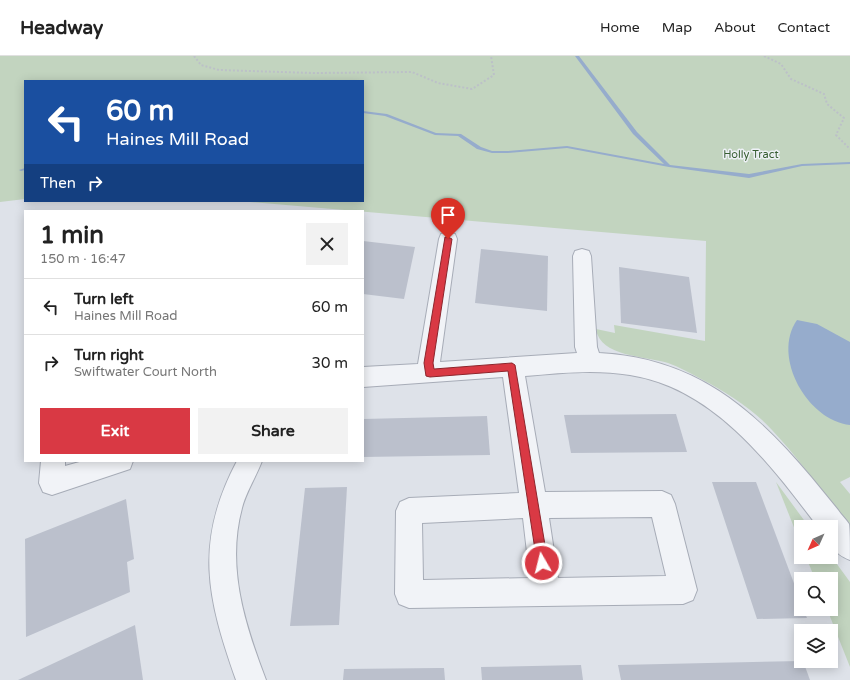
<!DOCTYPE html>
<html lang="en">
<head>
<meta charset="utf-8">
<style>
  :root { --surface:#fff; --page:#f2f2f2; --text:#222; --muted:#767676; --line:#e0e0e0; --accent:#d93944 }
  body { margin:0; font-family:"Varela Round",sans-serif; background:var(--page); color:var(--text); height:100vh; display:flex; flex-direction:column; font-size:15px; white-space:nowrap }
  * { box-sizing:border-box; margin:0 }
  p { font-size:13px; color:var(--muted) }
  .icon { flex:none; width:22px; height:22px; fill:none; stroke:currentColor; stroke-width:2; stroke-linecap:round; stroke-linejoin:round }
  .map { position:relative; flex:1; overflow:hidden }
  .details { position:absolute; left:24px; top:154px; width:340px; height:252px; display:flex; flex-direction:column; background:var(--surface); border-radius:0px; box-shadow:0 2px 10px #0003 }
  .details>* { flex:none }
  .hud { position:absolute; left:24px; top:24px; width:340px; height:122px; border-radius:0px; box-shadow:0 2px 10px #0003; background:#1a4fa0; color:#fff; overflow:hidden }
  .needle { width:26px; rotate:225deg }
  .buttons { position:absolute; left:794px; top:464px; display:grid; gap:8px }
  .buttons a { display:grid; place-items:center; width:44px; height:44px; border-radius:0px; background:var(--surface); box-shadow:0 2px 10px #0003; font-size:20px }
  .pin { position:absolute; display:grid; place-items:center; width:34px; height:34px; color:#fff; margin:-41px -17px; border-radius:50% 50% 50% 0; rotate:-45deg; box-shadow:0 0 4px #0007 }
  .pin .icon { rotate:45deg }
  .me { position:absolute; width:44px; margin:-22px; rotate:352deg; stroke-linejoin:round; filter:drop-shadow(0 0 3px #0008) }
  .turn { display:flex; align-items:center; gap:14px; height:84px; padding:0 16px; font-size:18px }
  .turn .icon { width:52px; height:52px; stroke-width:2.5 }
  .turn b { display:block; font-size:28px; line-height:34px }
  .then { display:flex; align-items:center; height:38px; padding:0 16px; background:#0003; gap:8px; font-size:15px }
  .round { display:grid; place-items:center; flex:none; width:42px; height:42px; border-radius:0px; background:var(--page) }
  .summary { display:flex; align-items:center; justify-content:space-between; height:68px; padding:0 16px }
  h1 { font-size:24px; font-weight:800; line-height:30px }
  .button { display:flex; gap:8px; margin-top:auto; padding:8px 16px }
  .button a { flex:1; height:46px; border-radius:0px; background:var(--accent); color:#fff; font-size:16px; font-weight:800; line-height:46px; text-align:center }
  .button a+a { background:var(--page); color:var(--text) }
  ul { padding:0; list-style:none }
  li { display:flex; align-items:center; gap:12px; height:56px; padding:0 16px; border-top:1px solid var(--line) }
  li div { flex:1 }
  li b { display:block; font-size:15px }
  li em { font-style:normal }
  header { display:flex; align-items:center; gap:24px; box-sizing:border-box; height:56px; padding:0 20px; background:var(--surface); border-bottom:1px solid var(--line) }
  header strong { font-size:19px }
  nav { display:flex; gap:22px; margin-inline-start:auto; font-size:14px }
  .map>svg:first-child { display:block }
</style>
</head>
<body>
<header>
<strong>Headway</strong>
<nav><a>Home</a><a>Map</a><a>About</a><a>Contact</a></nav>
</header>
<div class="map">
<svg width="850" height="624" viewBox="0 0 850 624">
  <rect width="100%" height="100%" fill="#dee2e9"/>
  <g fill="#c2d4bf">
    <path d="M0,0H850V421L840,426L850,438V471C824,438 800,404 772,374C753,353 726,336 701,323C690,317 679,311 668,307C646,300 600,301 596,273L615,277L614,269L705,285L706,185L238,145H363V25H25V143L0,146Z"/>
    <path d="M776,426L809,471H801V489Z"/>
    <path d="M831,500L850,526V611L827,553H831V523H815L806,501Z"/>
  </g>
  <path fill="#96accc" d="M797,264L817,268L850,286V369C808,365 771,301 797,264Z"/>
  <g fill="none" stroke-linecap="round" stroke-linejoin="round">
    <g fill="#96accc" fill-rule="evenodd">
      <path d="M575,0H579L637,76L670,109L749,118L802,108L850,106V108L802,110L749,122L669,111L567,92L508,97H492L477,93L458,80L435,79L385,60L363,57V55L387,58L436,77L461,78L481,91L492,95H508L567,90L664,108L633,78Z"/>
      <path d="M25,112V114L21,115L19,114Z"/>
    </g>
  </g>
  <g fill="#bbc0cc">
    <path d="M363,185L415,191L404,243L363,238Z"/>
    <path d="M481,193L548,200L547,255L475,247Z"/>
    <path d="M619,211L689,221L697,277L621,267Z"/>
    <path d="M676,358L687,396L571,397L564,359Z"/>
    <path d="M487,360L490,399L363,401V363Z"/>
    <path d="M712,426H756L801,546V553H803L807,562L757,563Z"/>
    <path d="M347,431L339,569L290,570L305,432Z"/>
    <path d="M126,443L134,503L127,506L130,536L26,581L25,483Z"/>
    <path d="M135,569L143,624H18Z"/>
    <path d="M801,605H803L810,624H621L618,609Z"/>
    <path d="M581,609L583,624H482L481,611Z"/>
    <path d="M437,612H444L445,624H343L344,613Z"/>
  </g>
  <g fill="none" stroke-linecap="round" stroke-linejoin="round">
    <defs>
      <g id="street">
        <path d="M448,176L455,178L457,183L440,306L577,297L575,291L573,200L575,195L582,193L589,195L591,200L597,291L599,297C694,302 752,351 811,421C820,432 829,443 838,454C841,459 846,463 849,468C850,474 850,496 850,504C832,497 831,489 831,471H818C770,408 714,332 630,319C595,313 560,317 525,320L545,436L662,435L671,439L675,448L697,534L693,544L683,548L409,552L399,548L395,538L396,455L400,446L409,442L519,437L503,321L363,331V311L418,308L439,183L441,178ZM652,461L666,520L558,522L549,462ZM523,462L530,522L423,524L422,467Z"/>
        <path d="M41,405H65V410L83,405H133L130,413L52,439L43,436L39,427Z"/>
        <path d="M237,405H262C256,421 246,436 242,452C226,511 245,569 266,624H236C207,542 194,486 237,405Z"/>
      </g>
    </defs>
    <use href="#street" stroke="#a7acb7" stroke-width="2"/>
    <g stroke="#bcc0c8" stroke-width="2" stroke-dasharray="2 2" stroke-linecap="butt">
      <path d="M194,0L201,9L219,14L314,17L412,16L438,27L472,33L494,19L491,0"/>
      <path d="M764,0L781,8L791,23L824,38L827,48L844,62L836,79L850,93"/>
    </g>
    <use href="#street" fill="#f1f3f7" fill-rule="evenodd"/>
  </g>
  <path fill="#d93944" stroke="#8d252c" d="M445,181H448L452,183L433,307L434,313L512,307L515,309L548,507L546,511L542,512L539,511L537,507L508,315L430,321L426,320L424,307Z"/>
  <g text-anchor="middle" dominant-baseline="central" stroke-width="3" stroke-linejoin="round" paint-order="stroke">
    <g font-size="11" fill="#375e32" stroke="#eef1f7">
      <text x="751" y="98">Holly Tract</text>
    </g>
  </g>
</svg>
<div class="buttons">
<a><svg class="needle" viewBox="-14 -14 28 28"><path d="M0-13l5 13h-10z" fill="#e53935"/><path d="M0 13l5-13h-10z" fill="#767676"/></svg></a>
<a><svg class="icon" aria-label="search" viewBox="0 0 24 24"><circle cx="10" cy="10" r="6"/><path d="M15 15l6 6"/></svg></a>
<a><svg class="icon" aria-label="layers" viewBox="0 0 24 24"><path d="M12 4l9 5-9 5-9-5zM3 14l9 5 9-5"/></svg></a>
</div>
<div class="pin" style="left:448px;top:183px;background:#d93025"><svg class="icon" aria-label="arrive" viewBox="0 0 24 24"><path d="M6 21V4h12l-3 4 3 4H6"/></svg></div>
<svg class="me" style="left:542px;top:507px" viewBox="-20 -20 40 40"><circle r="17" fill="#d93944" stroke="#fff" stroke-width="3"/><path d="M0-11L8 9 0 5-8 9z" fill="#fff"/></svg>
<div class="hud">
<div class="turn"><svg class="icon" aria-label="left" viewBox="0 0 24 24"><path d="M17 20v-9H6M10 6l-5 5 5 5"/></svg><div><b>60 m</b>Haines Mill Road</div></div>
<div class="then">Then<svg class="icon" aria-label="right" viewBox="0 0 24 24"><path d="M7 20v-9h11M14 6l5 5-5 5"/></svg></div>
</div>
<section class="details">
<div class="summary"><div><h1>1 min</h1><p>150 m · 16:47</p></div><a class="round"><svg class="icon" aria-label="close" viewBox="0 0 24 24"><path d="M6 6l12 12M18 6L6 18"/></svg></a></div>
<ul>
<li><svg class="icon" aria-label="left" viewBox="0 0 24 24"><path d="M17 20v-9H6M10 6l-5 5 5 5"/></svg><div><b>Turn left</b><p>Haines Mill Road</p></div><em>60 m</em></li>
<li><svg class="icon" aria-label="right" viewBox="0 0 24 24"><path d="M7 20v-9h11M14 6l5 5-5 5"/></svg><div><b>Turn right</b><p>Swiftwater Court North</p></div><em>30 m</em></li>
</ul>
<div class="button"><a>Exit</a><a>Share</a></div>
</section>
</div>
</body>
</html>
